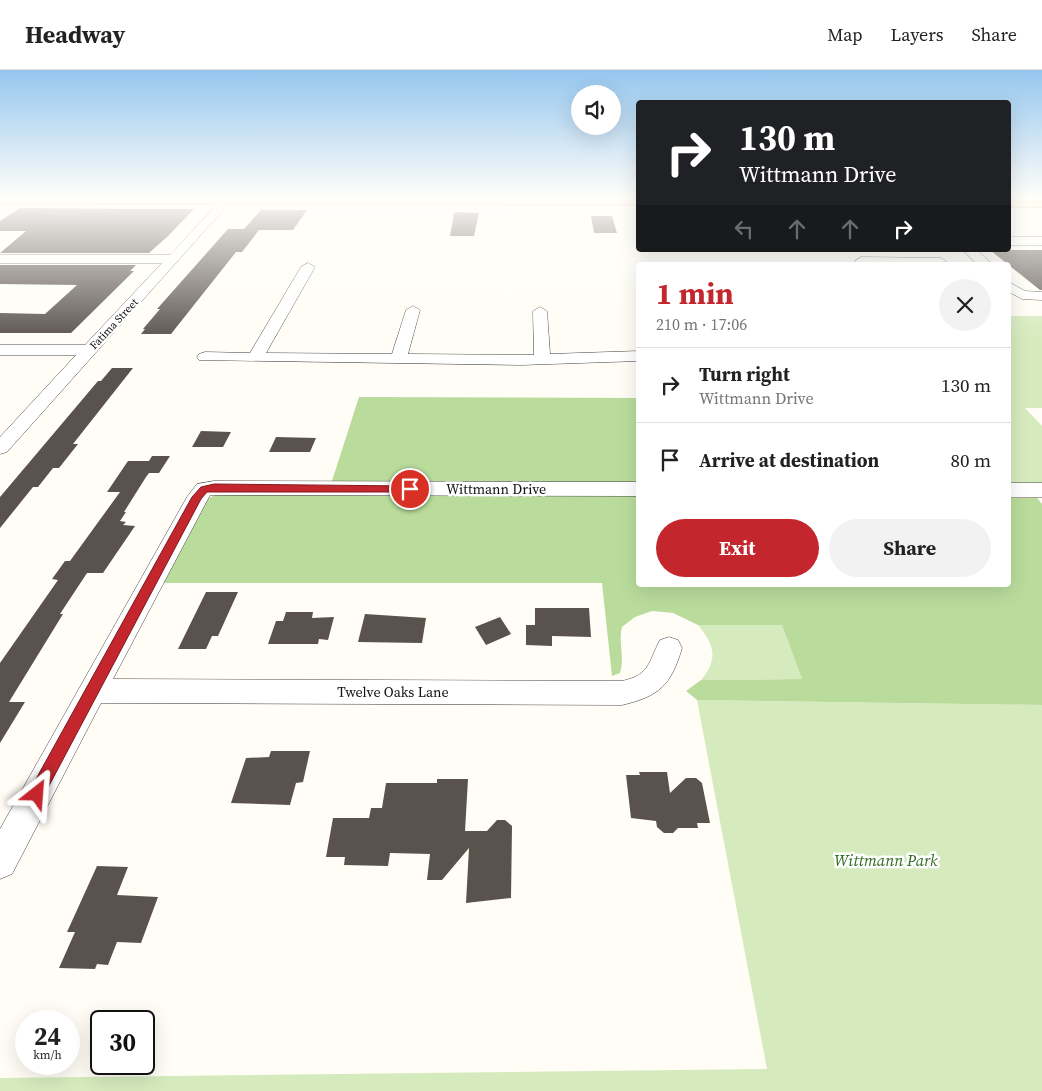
<!DOCTYPE html>
<html lang="en">
<head>
<meta charset="utf-8">
<style>
  :root { --surface:#fff; --page:#f2f2f2; --text:#222; --muted:#767676; --line:#e0e0e0; --accent:#c4262e }
  body { margin:0; font-family:"Source Serif 4",serif; background:var(--page); color:var(--text); height:100vh; display:flex; flex-direction:column; font-size:19px; white-space:nowrap }
  * { box-sizing:border-box; margin:0 }
  p { font-size:16px; color:var(--muted) }
  .icon { flex:none; width:28px; height:28px; fill:none; stroke:currentColor; stroke-width:2; stroke-linecap:round; stroke-linejoin:round }
  .map { position:relative; flex:1; overflow:hidden }
  .details { position:absolute; left:636px; top:192px; width:375px; height:325px; display:flex; flex-direction:column; background:var(--surface); border-radius:5px; box-shadow:0 5px 20px #0002 }
  .details>* { flex:none }
  .guide { position:absolute; left:636px; top:30px; width:375px; height:152px; border-radius:5px; box-shadow:0 5px 20px #0002; background:#202124; color:#fff; overflow:hidden }
  .tools { position:absolute; left:571px; top:15px; display:grid; gap:10px }
  .tools a { display:grid; place-items:center; width:50px; height:50px; border-radius:50%; background:var(--surface); box-shadow:0 5px 20px #0002; font-size:25px }
  .speed { position:absolute; left:15px; top:940px; display:flex; gap:10px; font-size:25px; font-weight:700; text-align:center }
  .speed>* { display:grid; place-content:center; width:65px; height:65px; border-radius:50%; background:var(--surface); box-shadow:0 5px 20px #0002; line-height:1 }
  .speed small { font-size:12px; font-weight:400 }
  .speed .limit { border:2px solid #111; border-radius:8px; background:#fff; color:#111 }
  .pin { position:absolute; display:grid; place-items:center; width:42px; height:42px; color:#fff; margin:-21px; border:2px solid #fff; border-radius:50%; box-shadow:0 1px 5px #0007 }
  .me { position:absolute; width:55px; margin:-28px; rotate:28deg; stroke-linejoin:round; filter:drop-shadow(0 0 4px #0008) }
  .turn { display:flex; align-items:center; gap:18px; height:105px; padding:0 20px; font-size:22px }
  .turn .icon { width:65px; height:65px; stroke-width:2.5 }
  .turn b { display:block; font-size:35px; line-height:42px }
  .lanes { display:flex; align-items:center; height:48px; padding:0 20px; background:#0003; justify-content:center; gap:25px; direction:ltr }
  .lanes .off { opacity:.35 }
  .round { display:grid; place-items:center; flex:none; width:52px; height:52px; border-radius:26px; background:var(--page) }
  .overview { display:flex; align-items:center; justify-content:space-between; height:85px; padding:0 20px }
  h1 { font-size:30px; font-weight:700; line-height:38px; color:var(--accent) }
  .button { display:flex; gap:10px; margin-top:auto; padding:10px 20px }
  .button a { flex:1; height:58px; border-radius:30px; background:var(--accent); color:#fff; font-size:20px; font-weight:700; line-height:58px; text-align:center }
  .button a+a { background:var(--page); color:var(--text) }
  ul { padding:0; list-style:none }
  li { display:flex; align-items:center; gap:15px; height:75px; padding:0 20px; border-top:1px solid var(--line) }
  li div { flex:1 }
  li b { display:block; font-size:19px }
  li em { font-style:normal }
  header { display:flex; align-items:center; gap:30px; box-sizing:border-box; height:70px; padding:0 25px; background:var(--surface); border-bottom:1px solid var(--line) }
  header strong { font-size:24px }
  nav { display:flex; gap:28px; margin-inline-start:auto; font-size:18px }
  .map>svg:first-child { display:block }
</style>
</head>
<body>
<header>
<strong>Headway</strong>
<nav><a>Map</a><a>Layers</a><a>Share</a></nav>
</header>
<div class="map">
<svg width="1042" height="1021" viewBox="0 0 1042 1021">
  <rect width="100%" height="100%" fill="#fffdf5"/>
  <g fill="#d5ebbd">
    <path d="M1009,246H1042V338H1025L1042,356V415H1009Z"/>
    <path d="M698,555H782L802,609L701,610C719,589 714,574 698,555Z"/>
    <path d="M697,630L1042,635V1021H0V1008L767,999Z"/>
  </g>
  <path fill="#b9dc9c" d="M359,327L639,328V515H1009V428H1037L1042,434V635L697,630L686,621L701,610L802,609L782,555H698L673,543L652,541L635,547L622,557C618,572 625,588 620,603L612,606L602,513H161L201,435L209,428L218,424L331,414Z"/>
  <g fill="#5a524d">
    <path d="M20,138L131,139H194L167,167L149,183H0L26,161H0V151Z"/>
    <path d="M261,140H307L293,160H259L242,182H236L171,264H141L145,259H143L160,239H157L228,159H244Z"/>
    <path d="M459,142L479,143L474,166H450L454,143Z"/>
    <path d="M591,146H612L617,163H594Z"/>
    <path d="M990,180H1042V220H1040Z"/>
    <path d="M0,195H136L130,201H134L71,263H0V243L45,244L77,215L0,214Z"/>
    <path d="M112,298H133L73,374H78L59,398H53L38,417H33L0,458V427L98,311H101Z"/>
    <path d="M201,361L231,362L223,377H192Z"/>
    <path d="M276,367L316,368L310,382H269Z"/>
    <path d="M152,386H170L159,403H149L146,407L124,442H126L120,451L126,452L123,455L135,456L103,503H87L60,544H63L9,632H25L0,673V593L58,510L52,509L65,491H70L120,422H107L128,391H149Z"/>
    <path d="M206,522H238L218,566H212L206,579H178Z"/>
    <path d="M535,538H589L591,567L552,566V576L526,575V555H535Z"/>
    <path d="M286,542H313L312,548L334,547L328,570L319,569L318,574H268L276,551H283Z"/>
    <path d="M365,544L426,548L422,573L358,572Z"/>
    <path d="M500,547L511,564L486,575L475,557Z"/>
    <path d="M271,681H310L303,712L296,713L290,735L231,733L246,688L269,687Z"/>
    <path d="M639,702H667L670,723L686,708H696L702,713L710,753H697L698,758H678L673,763H664L657,757L656,751L631,748L626,705H640Z"/>
    <path d="M437,709H468L465,761H487L497,750H505L512,756L511,828L466,833L469,778L442,810H427L430,784L390,783L388,796L344,795L345,787H326L333,748H369L371,738H382L386,713H437Z"/>
    <path d="M97,796L128,797L117,825L158,827L141,873L117,872L108,895L97,894L95,899L59,898L75,862H67Z"/>
  </g>
  <g fill="none" stroke-linecap="round" stroke-linejoin="round">
    <defs>
      <g id="minor">
        <path d="M4,128H16L0,137V130Z"/>
        <path d="M223,128H231L232,130L7,382L0,384V367L76,285H0V275H85L162,193H0V185H170Z"/>
        <rect x="1009" y="167" width="33" height="8"/>
        <path d="M963,180H977L993,195H978Z"/>
        <path d="M861,187L941,188L947,192L945,195L856,194L855,191Z"/>
        <path d="M308,193L315,197L266,283L392,284L406,240L413,236L420,240L408,284L534,285L533,241L540,237L547,241L550,284L639,281V291L521,295L199,290L197,287L199,284L205,282L250,283L301,197Z"/>
        <path d="M1009,212L1025,221L1042,222V230L1022,229L1009,222Z"/>
        <path d="M214,411L639,412V426L210,425L113,609L622,611C650,605 648,593 660,570L669,567L678,570L682,578C671,615 660,626 622,635L101,633L12,804L0,809V759L187,427L197,414Z"/>
        <rect x="1009" y="413" width="33" height="14"/>
      </g>
      <g id="major">
        <path d="M0,128H639V135L0,134Z"/>
        <rect x="1009" y="129" width="33" height="8"/>
      </g>
    </defs>
    <use href="#minor" stroke="#444" stroke-width="1"/>
    <use href="#major" stroke="#222" stroke-width="1"/>
    <use href="#minor" fill="#fff" fill-rule="evenodd"/>
    <use href="#major" fill="#f9d66b" fill-rule="evenodd"/>
  </g>
  <linearGradient id="sky" x2="0" y2="1"><stop stop-color="#95c6ee"/><stop offset="0.47" stop-color="#fffefa"/><stop offset="1" stop-color="#fffefa" stop-opacity="0"/></linearGradient>
  <rect width="1042" height="271" fill="url(#sky)"/>
  <path fill="#c4262e" stroke="#7f191e" d="M214,414L410,416L414,419L410,422H207L201,429L42,729L37,731L31,729L29,724L31,718L192,427L201,417Z"/>
  <g text-anchor="middle" dominant-baseline="central" stroke-width="5" stroke-linejoin="round" paint-order="stroke">
    <g font-size="11" fill="#111" stroke="#fff">
      <text transform="translate(114 254) rotate(-47)">Fatima Street</text>
    </g>
    <g font-size="14" fill="#111" stroke="#fff">
      <text x="496" y="419">Wittmann Drive</text>
      <text x="393" y="622">Twelve Oaks Lane</text>
    </g>
    <g font-size="16" font-style="italic" fill="#2f6b1f" stroke="#fff">
      <text x="886" y="790">Wittmann Park</text>
    </g>
  </g>
</svg>
<div class="tools">
<a><svg class="icon" aria-label="sound" viewBox="0 0 24 24"><path d="M4 9h4l5-4v14l-5-4H4zM17 9q2 3 0 6"/></svg></a>
</div>
<div class="speed"><div>24<small>km/h</small></div><div class="limit">30</div></div>
<div class="pin" style="left:410px;top:419px;background:#d93025"><svg class="icon" aria-label="arrive" viewBox="0 0 24 24"><path d="M6 21V4h12l-3 4 3 4H6"/></svg></div>
<svg class="me" style="left:37px;top:724px" viewBox="-20 -20 40 40"><path d="M0-17L14 15 0 8-14 15z" fill="#c4262e" stroke="#fff" stroke-width="4"/></svg>
<div class="guide">
<div class="turn"><svg class="icon" aria-label="right" viewBox="0 0 24 24"><path d="M7 20v-9h11M14 6l5 5-5 5"/></svg><div><b>130 m</b>Wittmann Drive</div></div>
<div class="lanes"><svg class="icon off" aria-label="left" viewBox="0 0 24 24"><path d="M17 20v-9H6M10 6l-5 5 5 5"/></svg><svg class="icon off" aria-label="ahead" viewBox="0 0 24 24"><path d="M12 20V5M6 11l6-6 6 6"/></svg><svg class="icon off" aria-label="ahead" viewBox="0 0 24 24"><path d="M12 20V5M6 11l6-6 6 6"/></svg><svg class="icon" aria-label="right" viewBox="0 0 24 24"><path d="M7 20v-9h11M14 6l5 5-5 5"/></svg></div>
</div>
<section class="details">
<div class="overview"><div><h1>1 min</h1><p>210 m · 17:06</p></div><a class="round"><svg class="icon" aria-label="close" viewBox="0 0 24 24"><path d="M6 6l12 12M18 6L6 18"/></svg></a></div>
<ul>
<li><svg class="icon" aria-label="right" viewBox="0 0 24 24"><path d="M7 20v-9h11M14 6l5 5-5 5"/></svg><div><b>Turn right</b><p>Wittmann Drive</p></div><em>130 m</em></li>
<li><svg class="icon" aria-label="arrive" viewBox="0 0 24 24"><path d="M6 21V4h12l-3 4 3 4H6"/></svg><div><b>Arrive at destination</b></div><em>80 m</em></li>
</ul>
<div class="button"><a>Exit</a><a>Share</a></div>
</section>
</div>
</body>
</html>
